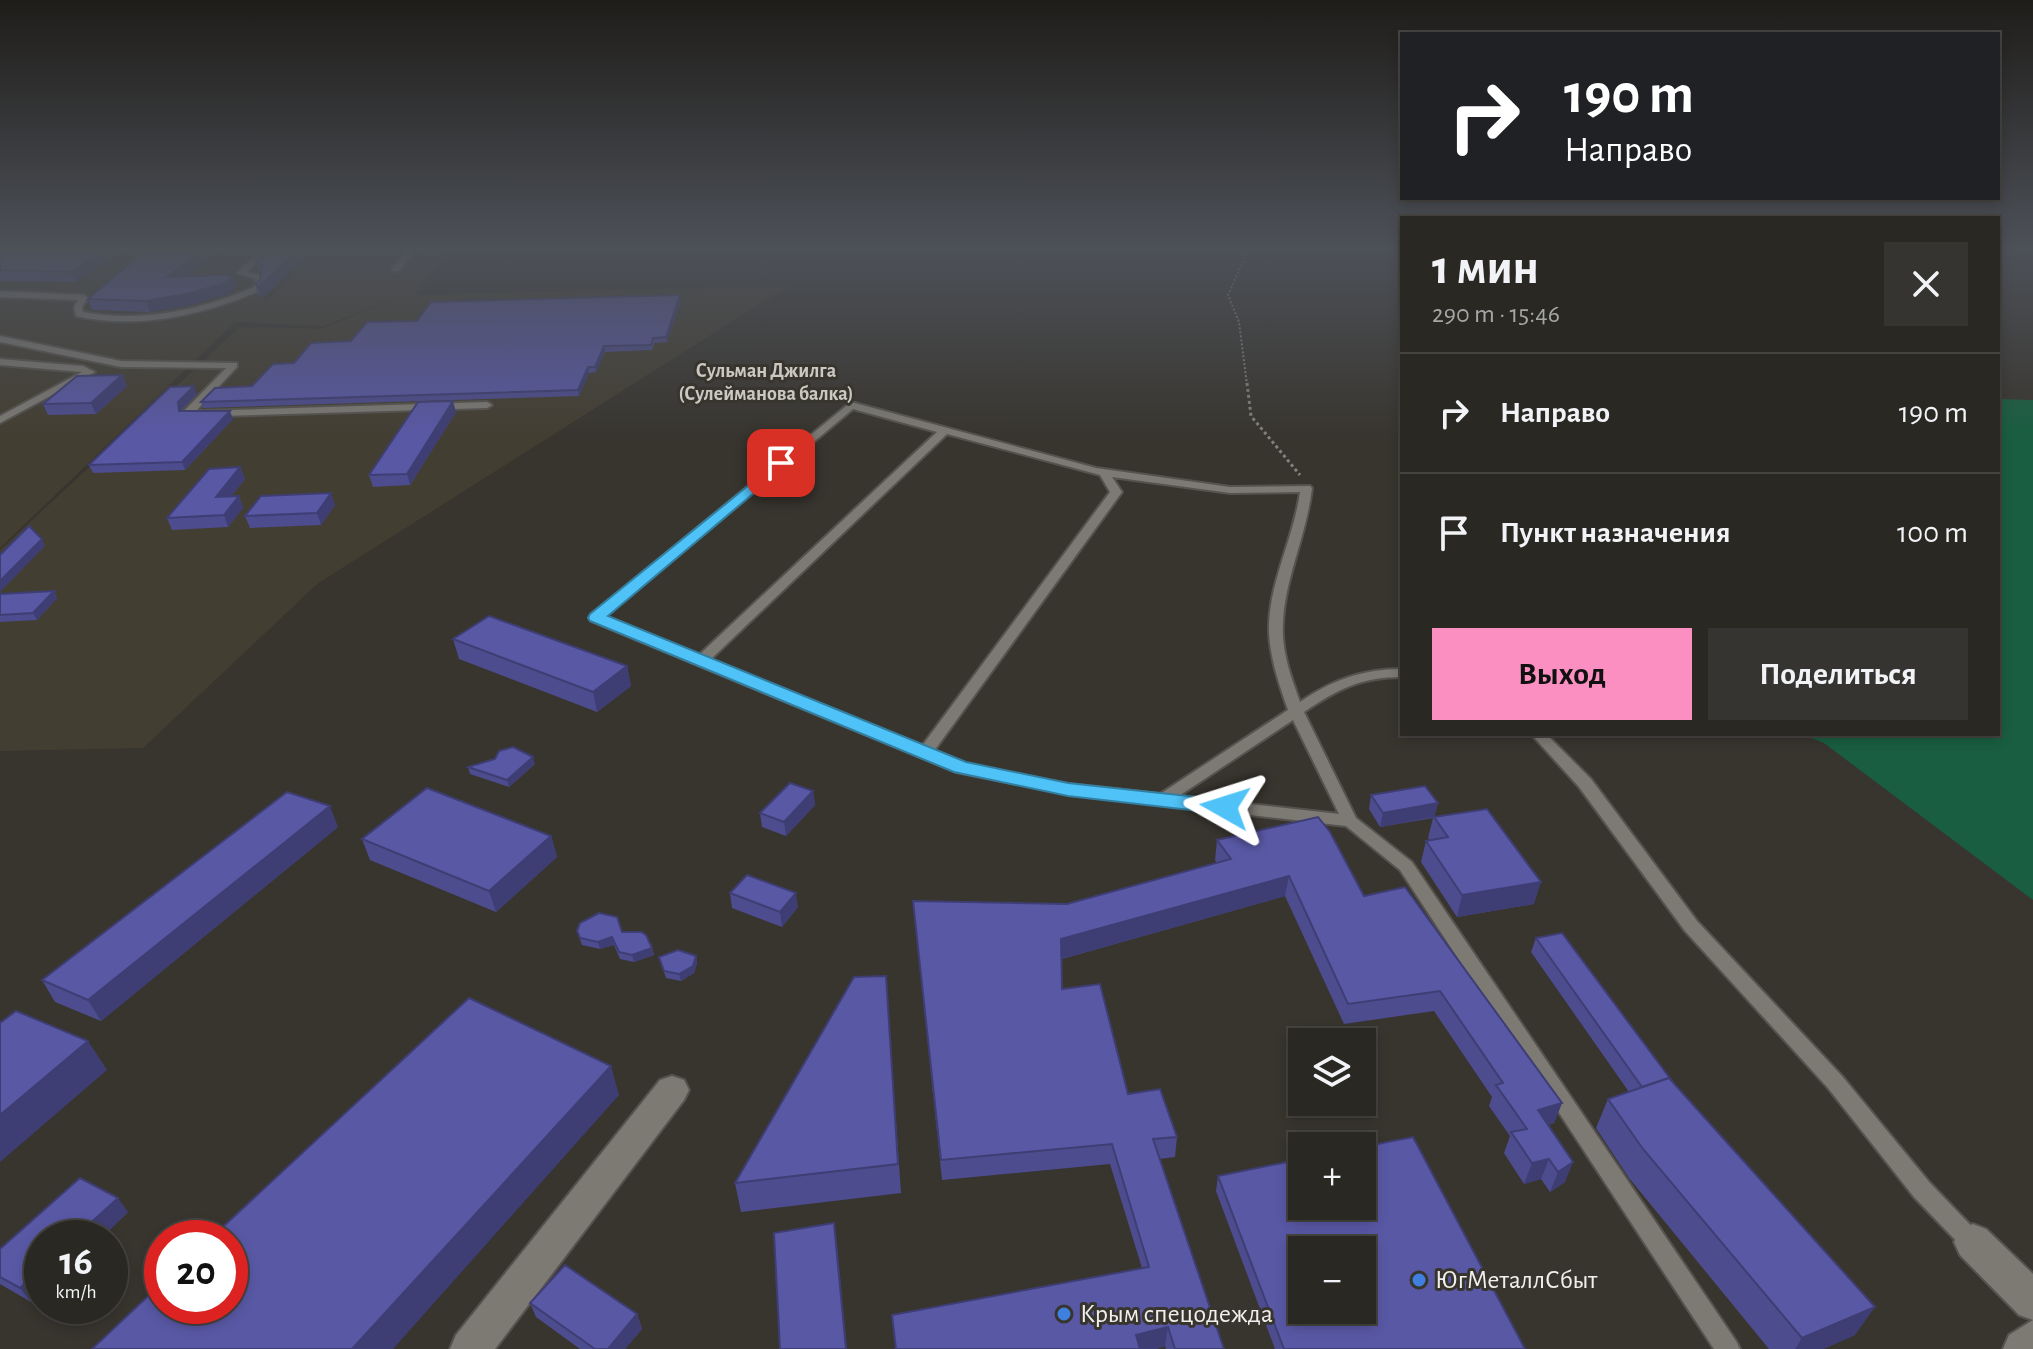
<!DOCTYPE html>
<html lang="ru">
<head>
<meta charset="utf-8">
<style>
  :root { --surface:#2a2823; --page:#363430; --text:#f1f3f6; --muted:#a5a6a6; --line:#464441; --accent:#fc8fc2 }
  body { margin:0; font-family:"Alegreya Sans",sans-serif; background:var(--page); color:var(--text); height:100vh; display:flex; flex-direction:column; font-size:30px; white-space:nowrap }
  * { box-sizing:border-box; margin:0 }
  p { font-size:26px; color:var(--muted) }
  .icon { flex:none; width:44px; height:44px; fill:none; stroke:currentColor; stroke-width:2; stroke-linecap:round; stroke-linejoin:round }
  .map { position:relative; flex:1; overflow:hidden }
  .side { position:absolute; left:1400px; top:216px; width:600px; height:520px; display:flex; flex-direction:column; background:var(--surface); border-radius:0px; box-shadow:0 4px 12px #0003,0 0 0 2px var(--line) }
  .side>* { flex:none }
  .guide { position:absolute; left:1400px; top:32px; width:600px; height:168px; border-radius:0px; box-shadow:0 4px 12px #0003,0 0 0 2px var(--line); background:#202124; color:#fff; overflow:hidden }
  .tools { position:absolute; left:1288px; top:1028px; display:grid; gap:16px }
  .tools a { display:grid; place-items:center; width:88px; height:88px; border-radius:0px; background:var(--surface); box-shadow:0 4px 12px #0003,0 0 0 2px var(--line); font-size:40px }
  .speed { position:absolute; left:24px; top:1220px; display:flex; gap:16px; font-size:40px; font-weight:700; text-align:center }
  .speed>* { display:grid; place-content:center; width:104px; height:104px; border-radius:50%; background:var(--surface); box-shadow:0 4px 12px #0003,0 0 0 2px var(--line); line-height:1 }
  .speed small { font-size:20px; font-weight:400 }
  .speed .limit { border:12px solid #d22; background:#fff; color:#111 }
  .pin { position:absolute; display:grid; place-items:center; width:68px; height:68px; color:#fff; margin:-34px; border-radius:16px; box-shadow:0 4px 12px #0006 }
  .me { position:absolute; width:88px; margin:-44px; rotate:276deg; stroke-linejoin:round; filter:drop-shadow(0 0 6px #0008) }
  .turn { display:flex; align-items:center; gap:28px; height:168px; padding:0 32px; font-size:36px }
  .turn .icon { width:104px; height:104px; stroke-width:2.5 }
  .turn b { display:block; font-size:56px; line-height:68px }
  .round { display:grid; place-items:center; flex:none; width:84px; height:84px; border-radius:0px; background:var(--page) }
  .summary { display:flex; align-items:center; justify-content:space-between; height:136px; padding:0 32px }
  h1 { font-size:48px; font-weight:700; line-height:60px }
  .action { display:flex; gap:16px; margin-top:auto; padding:16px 32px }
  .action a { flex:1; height:92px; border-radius:0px; background:var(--accent); color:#111; font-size:32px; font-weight:700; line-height:92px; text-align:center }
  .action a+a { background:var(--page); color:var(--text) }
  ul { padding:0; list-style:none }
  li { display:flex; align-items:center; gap:24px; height:120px; padding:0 32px; border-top:2px solid var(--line) }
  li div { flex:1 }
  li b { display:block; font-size:30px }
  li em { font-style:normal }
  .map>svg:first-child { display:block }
</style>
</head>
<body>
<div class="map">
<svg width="2033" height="1349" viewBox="0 0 2033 1349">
  <rect width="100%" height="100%" fill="#38352f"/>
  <path fill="#433e32" d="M0,250H316L261,300H268L319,250H449L415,295L788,286L317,584L143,748L0,751V550L240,327L322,329L394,299L323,326L235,322L0,548Z"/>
  <path fill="#195e41" d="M1998,399L2033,400V900L1824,743L1801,734H1998Z"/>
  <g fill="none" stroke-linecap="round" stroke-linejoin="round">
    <defs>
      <g id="lane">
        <path d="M261,250H269L247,272L263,276L261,290C204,315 137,330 76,316L74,307L78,300L0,297V291L84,295L88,298L82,307L83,312C140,323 202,310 254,287L256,279L237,273Z"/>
        <path d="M407,250H415L399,271H393L392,269Z"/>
        <path d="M0,336L121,361L237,363V367L196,411L487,402L492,405L487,408L187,417L183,416V412L226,368L121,367L0,342Z"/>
        <path d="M0,359L83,366L95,372L0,423V416L82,372L0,365Z"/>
        <path d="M851,402L1096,468L1230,487L1310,486L1312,488C1307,534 1285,577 1283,623C1281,650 1291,677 1300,702C1332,680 1363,669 1402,669V677C1361,677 1338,689 1304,712L1356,818L1412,862L1736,1341L1740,1349H1714L1400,870L1346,826L1068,794L956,772L591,621L589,618L591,615ZM853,409L937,432L699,655L605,617ZM947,434L1100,475L1110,492L922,746L710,660ZM1112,477L1230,493L1300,492C1294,538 1268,584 1269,631C1270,658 1279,684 1288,710L1160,794L1068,784L965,764L934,751L1122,492ZM1293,720L1339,814L1179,796Z"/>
        <path d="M1531,734H1546L1591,779L1697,921L1842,1076L1930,1183L1980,1235L1983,1242L1980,1249L1972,1252L1964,1249L1914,1197L1828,1088L1685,931L1579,787Z"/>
      </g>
      <g id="street">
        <path d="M672,1076L684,1080L689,1090L684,1100L495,1349H450L456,1335L660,1080Z"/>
        <path d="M1973,1224L1986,1229L2033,1274V1349H2003L2009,1335L2033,1320L2019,1315L1960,1255L1954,1242L1960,1229Z"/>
      </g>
    </defs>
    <use href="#lane" stroke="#56534e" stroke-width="4"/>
    <use href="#street" stroke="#56534e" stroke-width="4"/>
    <path stroke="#83817c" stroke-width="2" stroke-dasharray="2 2" stroke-linecap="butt" d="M1247,385L1239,322L1228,295L1248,250"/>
    <path stroke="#83817c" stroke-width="3" stroke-dasharray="3 3" stroke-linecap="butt" d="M1247,383L1251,416L1300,475"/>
    <use href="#lane" fill="#7d7a74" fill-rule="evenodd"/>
    <use href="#street" fill="#7d7a74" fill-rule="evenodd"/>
  </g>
  <g fill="#4d4c8e">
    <path d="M0,250H124L75,282L0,281Z"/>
    <path d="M146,250H218L185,277L233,275L237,286L228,294L191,305L150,312L92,310L88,299Z"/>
    <path d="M269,250L262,298L258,294L255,283L260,280L261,273L259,272L256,261Z"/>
    <path d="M681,300L667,342L654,343L652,350L605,352L596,372L589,373L579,396L203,408L201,402L252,386L294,363L351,341L417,321Z"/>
    <path d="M122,375L127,386L96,414L48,415L43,404Z"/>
    <path d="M197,394L181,411L233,419L185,470L93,473L89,465Z"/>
    <path d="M456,412L410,485L373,487L369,475Z"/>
    <path d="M240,467L245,479L231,496H239L243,508L228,527L172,530L167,518Z"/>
    <path d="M335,505L321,525L250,528L245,516Z"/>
    <path d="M54,591L57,598L37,620L0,622V594Z"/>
    <path d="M453,639L627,666L631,686L597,712L459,659Z"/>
    <path d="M535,764L509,787L470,774L468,767Z"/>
    <path d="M813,791L815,805L786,836L762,827L760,813Z"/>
    <path d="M1371,795L1438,803L1434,817L1534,904L1457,917L1421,862L1426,841L1430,840L1428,838L1433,818L1380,827L1369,809Z"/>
    <path d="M338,827L101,1021L55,1002L42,980Z"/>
    <path d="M551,836L557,857L496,912L370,860L362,839Z"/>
    <path d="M1217,840L1364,896L1562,1103L1554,1123L1548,1125L1565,1182L1550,1192L1541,1179L1524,1184L1504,1153L1510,1136L1489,1106L1492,1097L1434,1011L1344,1024L1285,896L1062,959V989L1128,1094L1177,1137L1175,1157L1159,1159L1224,1349H1166L1165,1346L1156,1349H896L1142,1268L1110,1164L942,1180L913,901L1067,904L1217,863L1215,860Z"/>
    <path d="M730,893L798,907L782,927L732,908Z"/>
    <path d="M577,931L622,932L652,948L654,955L634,962L620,959L614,945L600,949L582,945Z"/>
    <path d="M1536,938L1855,1335L1823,1349H1769L1629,1178L1596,1128L1608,1099L1629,1092L1531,952Z"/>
    <path d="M696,956L697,963L694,973L681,981L666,978L659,957Z"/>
    <path d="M888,1005L901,1193L741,1212L735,1183Z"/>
    <path d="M1218,1176L1525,1349H1275L1216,1191Z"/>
    <path d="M128,1212L101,1238H42L31,1302L0,1284V1249Z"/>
    <path d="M530,1303L637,1314L642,1329L625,1349H580L536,1317Z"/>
  </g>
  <g fill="#3e3e74">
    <path d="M105,250H124L75,282L71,272Z"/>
    <path d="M202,250H218L171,288L167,277Z"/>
    <path d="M299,250H313L262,298L258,287Z"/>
    <path d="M233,275L237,286L228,294L191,305L150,312L146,301Z"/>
    <path d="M680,295L681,300L667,342L666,337Z"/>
    <path d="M604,346L605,352L596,372L595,367Z"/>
    <path d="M588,367L589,373L579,396L578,390Z"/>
    <path d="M122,375L127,386L96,414L91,403Z"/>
    <path d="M194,386L197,394L181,410L182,419L179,411L178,402Z"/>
    <path d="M453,401L456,412L410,485L407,474Z"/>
    <path d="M230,411L233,419L185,470L182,462Z"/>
    <path d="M240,467L245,479L221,509L216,497Z"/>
    <path d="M331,493L335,505L321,525L317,513Z"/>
    <path d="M239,496L243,508L228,527L224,515Z"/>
    <path d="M42,539L45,546L0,592V581Z"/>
    <path d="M54,591L57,598L37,620L33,613Z"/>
    <path d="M627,666L631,686L597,712L593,692Z"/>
    <path d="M533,757L535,764L509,787L507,780Z"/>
    <path d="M813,791L815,805L786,836L784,822Z"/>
    <path d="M1438,803L1434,817L1380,827L1383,813Z"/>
    <path d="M330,806L338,827L101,1021L88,1000Z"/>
    <path d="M551,836L557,857L496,912L489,891Z"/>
    <path d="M1289,876L1285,896L1061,959V939Z"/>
    <path d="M1541,882L1534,904L1457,917L1462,895Z"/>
    <path d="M796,893L798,907L782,927L780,912Z"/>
    <path d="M612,937L614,945L600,949L598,942Z"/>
    <path d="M652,948L654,955L634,962L632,955Z"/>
    <path d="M696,956L697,963L694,973L681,981L679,974Z"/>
    <path d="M88,1041L107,1070L0,1162V1115Z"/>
    <path d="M611,1066L619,1095L393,1349H352Z"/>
    <path d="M1562,1103L1554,1123L1530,1131L1538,1110Z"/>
    <path d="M1549,1159L1541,1179L1524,1184L1532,1163Z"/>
    <path d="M1573,1162L1565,1182L1550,1192L1558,1172Z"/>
    <path d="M118,1198L128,1212L101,1238H74Z"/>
    <path d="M834,1223L837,1244L847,1349H846Z"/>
    <path d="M42,1267V1293L31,1302L20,1288Z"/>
    <path d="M1875,1307L1855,1335L1823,1349H1795L1802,1338Z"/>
    <path d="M637,1314L642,1329L625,1349H608Z"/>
    <path d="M1168,1327L1165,1346L1156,1349H1135L1136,1335Z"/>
  </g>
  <g fill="#5958a5" stroke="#3e3e74" stroke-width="2" fill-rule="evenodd">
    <path d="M0,250H105L71,272L0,270Z"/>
    <path d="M146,250H202L167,277L233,275L225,283L187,294L146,301L88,299Z"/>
    <path d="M269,250H299L258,287L255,283L260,280L262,266L256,261Z"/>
    <path d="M680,295L666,337L653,338L651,345L604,346L595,367H588L578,390L201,402L215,388L252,386L273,364L294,363L311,343L351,341L367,322L417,321L431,302Z"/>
    <path d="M122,375L91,403L43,404L77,376Z"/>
    <path d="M194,386L178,402L179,411H230L182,462L89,465L170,387Z"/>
    <path d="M453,401L407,474L369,475L418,402Z"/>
    <path d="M240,467L216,497L239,496L224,515L167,518L209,469Z"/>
    <path d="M331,493L317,513L245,516L261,496Z"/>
    <path d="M29,526L42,539L0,581V555Z"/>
    <path d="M54,591L33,613L0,615V594Z"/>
    <path d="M489,616L627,666L593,692L453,639Z"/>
    <path d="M513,747L533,757L507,780L468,767L495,759L499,751Z"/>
    <path d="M790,783L813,791L784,822L760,813Z"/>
    <path d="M1425,786L1438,803L1383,813L1371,795Z"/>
    <path d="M427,788L551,836L489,891L362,839Z"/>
    <path d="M287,792L330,806L88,1000L42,980Z"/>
    <path d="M1487,809L1541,882L1462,895L1426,841L1448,837L1434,817Z"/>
    <path d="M1318,817L1330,832L1364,896L1405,887L1562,1103L1538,1110L1573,1162L1558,1172L1549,1159L1532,1163L1511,1132L1527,1129L1496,1085L1503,1083L1440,991L1348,1004L1289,876L1061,939L1062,989L1100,984L1128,1094L1160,1089L1177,1137L1153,1139L1224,1349H1175L1168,1327L1136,1335L1140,1349H896L892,1315L1149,1267L1112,1144L941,1160L913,901L1067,904L1231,859L1217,840Z"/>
    <path d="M747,875L796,893L780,912L730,893Z"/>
    <path d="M599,913L617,917L622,932H641L646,935L652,948L632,955L619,952L612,937L598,942L580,938L577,931L580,923Z"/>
    <path d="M1562,933L1672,1081L1669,1078L1642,1087L1536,938Z"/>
    <path d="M678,950L696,956L693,966L679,974L664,971L659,957Z"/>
    <path d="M886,976L898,1164L735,1183L854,977Z"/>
    <path d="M469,998L611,1066L352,1349H92L162,1283V1306H230V1238H211Z"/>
    <path d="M16,1011L88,1041L0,1115V1023Z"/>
    <path d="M1669,1078L1875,1307L1802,1338L1643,1149L1608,1099Z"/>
    <path d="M1413,1137L1525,1349H1284L1218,1176L1302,1159V1206H1362V1147ZM1302,1250H1362V1310H1302Z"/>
    <path d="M80,1178L118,1198L74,1238H42V1267L20,1288L0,1277V1249Z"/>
    <path d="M834,1223L846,1349H780L774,1233Z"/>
    <path d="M565,1265L637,1314L608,1349H595L530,1303Z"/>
  </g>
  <linearGradient id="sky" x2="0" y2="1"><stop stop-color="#1f1d1a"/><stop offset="0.57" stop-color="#4d5158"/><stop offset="1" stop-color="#4d5158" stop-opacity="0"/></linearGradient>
  <rect width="2033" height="438" fill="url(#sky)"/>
  <path fill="#4fc3f7" stroke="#337fa1" stroke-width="2" d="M781,459L786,460V466L608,616L966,762L1068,783L1225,800L1233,802L1236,807L1233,812L1225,814L1068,796L954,772L590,621L588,618L590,614Z"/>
  <g fill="#3f7fe0" stroke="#38352f" stroke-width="3">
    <circle cx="1419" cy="1280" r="8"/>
    <circle cx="1064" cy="1314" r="8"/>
  </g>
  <g text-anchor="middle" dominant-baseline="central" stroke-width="6" stroke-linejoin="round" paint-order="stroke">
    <g font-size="20" font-weight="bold" fill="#cbc8c1" stroke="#38352f">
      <text x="766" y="371">Сульман Джилга<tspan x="766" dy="23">(Сулейманова балка)</tspan></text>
    </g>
    <g font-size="26" fill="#f1efec" stroke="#38352f" text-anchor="start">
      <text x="1435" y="1280">ЮгМеталлСбыт</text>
      <text x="1080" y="1314">Крым спецодежда</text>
    </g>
  </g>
</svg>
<div class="tools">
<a><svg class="icon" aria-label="layers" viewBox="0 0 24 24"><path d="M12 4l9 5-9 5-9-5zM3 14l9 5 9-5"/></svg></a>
<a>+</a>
<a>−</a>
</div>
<div class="speed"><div>16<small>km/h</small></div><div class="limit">20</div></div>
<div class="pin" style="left:781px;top:463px;background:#d93025"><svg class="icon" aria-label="arrive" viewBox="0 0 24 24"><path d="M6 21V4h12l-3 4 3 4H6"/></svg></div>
<svg class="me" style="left:1225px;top:807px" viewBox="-20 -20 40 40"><path d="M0-17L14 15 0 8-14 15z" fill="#4fc3f7" stroke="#fff" stroke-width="4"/></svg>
<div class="guide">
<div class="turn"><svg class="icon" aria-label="right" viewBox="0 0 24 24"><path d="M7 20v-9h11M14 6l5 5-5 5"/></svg><div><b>190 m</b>Направо</div></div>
</div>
<section class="side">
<div class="summary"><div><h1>1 мин</h1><p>290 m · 15:46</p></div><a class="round"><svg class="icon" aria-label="close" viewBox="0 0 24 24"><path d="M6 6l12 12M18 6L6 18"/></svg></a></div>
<ul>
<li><svg class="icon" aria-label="right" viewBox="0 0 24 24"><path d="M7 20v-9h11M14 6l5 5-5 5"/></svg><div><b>Направо</b></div><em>190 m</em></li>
<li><svg class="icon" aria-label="arrive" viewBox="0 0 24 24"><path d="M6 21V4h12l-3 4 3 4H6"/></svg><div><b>Пункт назначения</b></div><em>100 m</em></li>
</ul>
<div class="action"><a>Выход</a><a>Поделиться</a></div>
</section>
</div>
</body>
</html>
